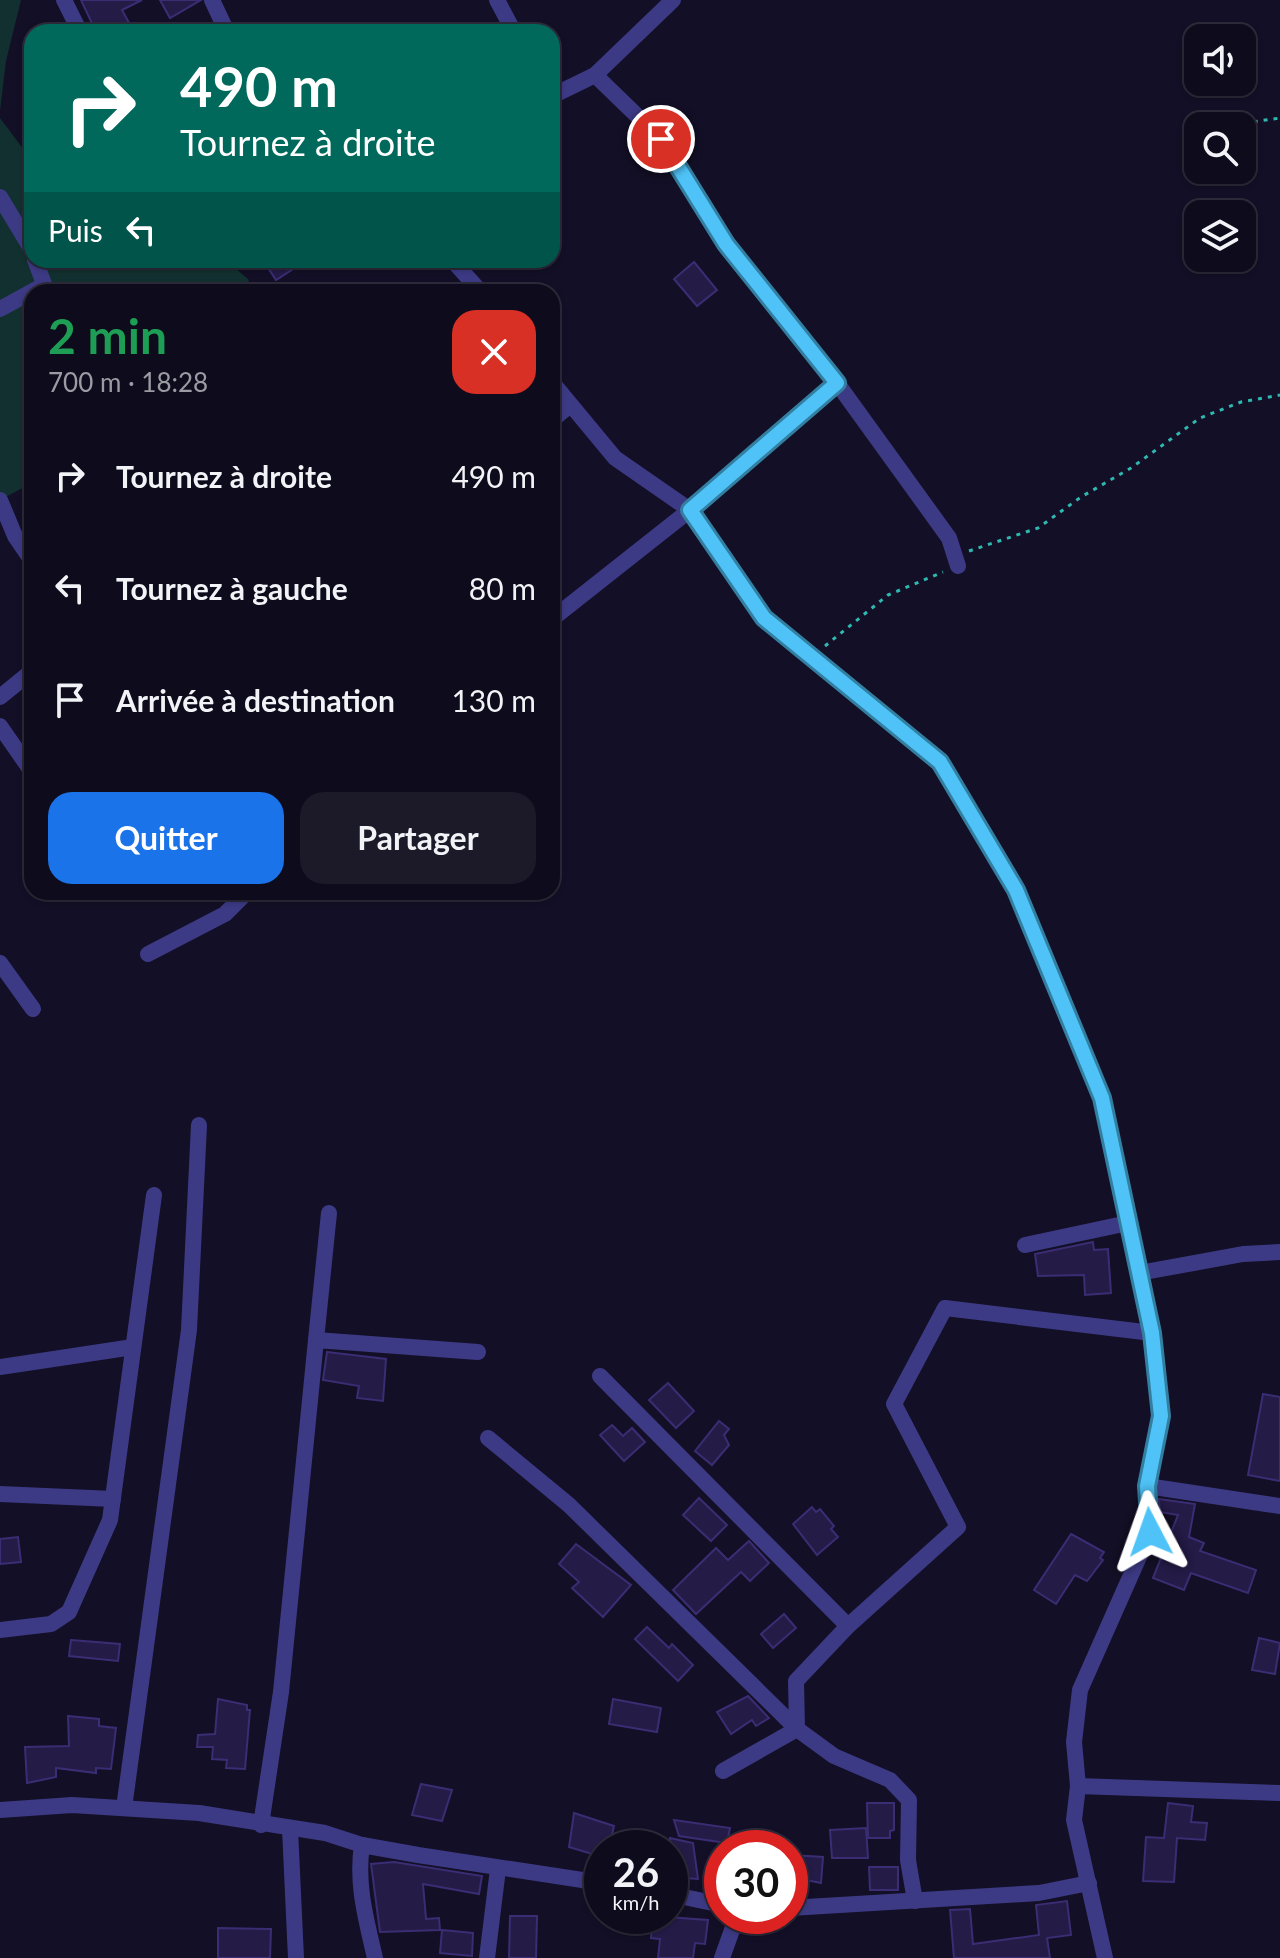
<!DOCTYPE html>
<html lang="fr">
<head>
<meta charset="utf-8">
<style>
  :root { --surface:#0e0b1c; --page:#1c1929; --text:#f1f3f6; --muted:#9b9ba3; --line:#2e2b3b; --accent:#1a73e8 }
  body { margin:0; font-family:Lato,sans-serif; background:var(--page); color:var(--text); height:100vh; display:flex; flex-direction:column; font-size:30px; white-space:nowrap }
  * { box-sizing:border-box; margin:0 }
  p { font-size:26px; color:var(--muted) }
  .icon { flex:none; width:44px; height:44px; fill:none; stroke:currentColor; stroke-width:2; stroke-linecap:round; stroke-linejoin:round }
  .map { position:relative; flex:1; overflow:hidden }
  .side { position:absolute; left:24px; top:284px; width:536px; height:616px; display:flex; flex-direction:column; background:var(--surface); border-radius:24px; box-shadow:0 2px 6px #0004,0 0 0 2px var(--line) }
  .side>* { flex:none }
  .hud { position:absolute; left:24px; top:24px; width:536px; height:244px; border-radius:24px; box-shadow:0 2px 6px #0004,0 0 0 2px var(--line); background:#00695c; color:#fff; overflow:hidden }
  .tools { position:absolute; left:1184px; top:24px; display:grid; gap:16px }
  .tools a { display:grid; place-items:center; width:72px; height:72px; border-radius:16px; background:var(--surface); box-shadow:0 2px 6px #0004,0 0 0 2px var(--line); font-size:40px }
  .speed { position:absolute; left:584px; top:1830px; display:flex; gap:16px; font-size:40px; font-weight:700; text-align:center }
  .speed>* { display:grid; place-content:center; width:104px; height:104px; border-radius:50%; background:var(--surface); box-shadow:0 2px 6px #0004,0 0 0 2px var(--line); line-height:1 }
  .speed small { font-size:20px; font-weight:400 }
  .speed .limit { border:12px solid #d22; background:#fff; color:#111 }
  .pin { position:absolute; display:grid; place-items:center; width:68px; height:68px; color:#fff; margin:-34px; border:4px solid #fff; border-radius:50%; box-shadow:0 2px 8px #0007 }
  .me { position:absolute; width:88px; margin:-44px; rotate:356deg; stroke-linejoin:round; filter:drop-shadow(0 0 6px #0008) }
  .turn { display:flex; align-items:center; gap:28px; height:168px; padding:0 24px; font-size:36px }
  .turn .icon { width:104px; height:104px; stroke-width:2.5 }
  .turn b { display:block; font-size:56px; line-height:68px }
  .then { display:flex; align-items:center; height:76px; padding:0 24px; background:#0003; gap:16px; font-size:30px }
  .round { display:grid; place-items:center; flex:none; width:84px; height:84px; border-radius:24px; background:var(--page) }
  .summary { display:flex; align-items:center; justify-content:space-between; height:136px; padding:0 24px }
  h1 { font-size:48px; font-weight:700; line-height:60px; color:#1e9e55 }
  .primary-button { display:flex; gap:16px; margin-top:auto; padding:16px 24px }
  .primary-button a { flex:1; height:92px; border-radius:24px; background:var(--accent); color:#fff; font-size:32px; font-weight:700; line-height:92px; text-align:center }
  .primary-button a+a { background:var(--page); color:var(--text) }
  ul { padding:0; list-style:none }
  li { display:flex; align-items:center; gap:24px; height:112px; padding:0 24px }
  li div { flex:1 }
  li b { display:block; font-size:30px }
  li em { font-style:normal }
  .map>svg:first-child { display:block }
</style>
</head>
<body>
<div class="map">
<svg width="1280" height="1958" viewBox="0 0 1280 1958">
  <rect width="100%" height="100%" fill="#130f26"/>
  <g fill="#12302f">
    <path d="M0,0H21L6,61L0,111Z"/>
    <path d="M0,118L24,150L32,149V260H226L249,280L245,292H32V483L0,500Z"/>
  </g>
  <g fill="#241b47" stroke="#3b2d73" stroke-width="2">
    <path d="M81,0H142L122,10L134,32H96Z"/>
    <path d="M160,0H201L170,18Z"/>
    <path d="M263,260H307L276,280Z"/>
    <path d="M694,262L717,290L697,306L674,279Z"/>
    <path d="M1093,1242L1094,1250L1108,1249L1111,1293L1085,1295L1084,1275L1038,1276L1035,1254Z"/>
    <path d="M327,1352L386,1359L383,1401L357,1398L359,1386L323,1380Z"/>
    <path d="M668,1383L694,1411L676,1428L649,1400Z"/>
    <path d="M1263,1394L1280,1397V1481L1248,1475Z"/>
    <path d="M719,1421L729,1429L724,1435L729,1445L712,1465L695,1451Z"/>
    <path d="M612,1425L623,1436L632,1428L645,1442L624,1461L600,1435Z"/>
    <path d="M699,1498L727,1525L711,1541L683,1515Z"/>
    <path d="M1159,1499L1195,1504L1189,1537L1204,1543L1200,1551L1256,1570L1248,1593L1191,1573L1184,1590L1153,1578L1178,1515L1160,1512Z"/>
    <path d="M812,1507L816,1512L820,1509L834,1526L831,1529L838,1537L817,1555L793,1524Z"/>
    <path d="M1071,1534L1104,1552L1100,1558L1103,1560L1087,1581L1075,1575L1056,1604L1034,1590Z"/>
    <path d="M18,1537L21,1562L0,1564V1539Z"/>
    <path d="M749,1541L769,1563L750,1581L741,1572L696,1614L673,1590L716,1548L728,1560Z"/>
    <path d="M576,1544L631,1585L603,1617L572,1588L579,1582L559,1564Z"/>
    <path d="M784,1614L796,1628L773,1648L761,1634Z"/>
    <path d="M647,1627L669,1648L672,1644L693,1665L678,1681L635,1639Z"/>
    <path d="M1259,1638L1280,1643L1275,1674L1252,1670Z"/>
    <path d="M71,1640L120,1644L118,1661L69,1656Z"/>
    <path d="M748,1696L769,1718L756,1726L752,1720L731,1734L717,1712Z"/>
    <path d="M218,1699L247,1705V1710H250L245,1769L226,1768L227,1760L212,1759L213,1747H197L198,1735L215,1734Z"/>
    <path d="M613,1699L661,1708L657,1732L609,1724Z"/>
    <path d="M68,1716L99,1719V1726L116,1728L111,1769L96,1768V1773L56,1768V1777L27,1783L25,1747L69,1746Z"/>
    <path d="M421,1784L452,1790L442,1821L412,1815Z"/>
    <path d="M867,1803H894V1830L890,1831V1838H868Z"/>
    <path d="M1168,1803L1193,1806L1191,1822L1207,1823L1205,1840L1177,1838L1174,1882L1143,1881L1146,1837L1164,1838Z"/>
    <path d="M574,1813L614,1826L609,1848H602V1857L569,1847Z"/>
    <path d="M674,1820L730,1828L727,1843L679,1836Z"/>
    <path d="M866,1828L868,1858H832L830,1830Z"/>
    <path d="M670,1838L693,1843L698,1879L670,1877Z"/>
    <path d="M792,1855L823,1857L821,1883L791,1877Z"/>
    <path d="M394,1862L482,1876L479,1894L423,1884L426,1919L439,1918L440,1930L380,1932L371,1864Z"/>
    <path d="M869,1867H898V1890H870Z"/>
    <path d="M1067,1901L1071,1935L1047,1938L1050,1958H954L950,1910L970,1909L973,1944L1039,1935L1036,1905Z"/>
    <path d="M510,1916H537L536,1958H509Z"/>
    <path d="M653,1916L708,1920L705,1944L695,1943L693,1958H658L660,1939L651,1938Z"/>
    <path d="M218,1928L271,1929L270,1958H218Z"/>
    <path d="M442,1930L473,1933L472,1956L440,1953Z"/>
  </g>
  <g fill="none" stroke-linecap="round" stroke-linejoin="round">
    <g stroke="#2fb8b0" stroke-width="3" stroke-dasharray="4 6" stroke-linecap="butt">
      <path d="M1224,126L1280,118"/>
      <path d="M969,551L1038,528L1081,497L1131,468L1200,418L1241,402L1280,395"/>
      <path d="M825,646L888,595L943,572"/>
    </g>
    <g stroke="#3d3a85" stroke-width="16">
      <path d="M64,0L80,32"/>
      <path d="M212,0L227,32"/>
      <path d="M497,0L514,32"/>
      <path d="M595,75L661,139L726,244L837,383L949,538L958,566"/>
      <path d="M552,96L595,75L673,0"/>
      <path d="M0,197L32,250"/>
      <path d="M35,260L47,292"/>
      <path d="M452,260L481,292"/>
      <path d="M0,309L44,285"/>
      <path d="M552,382L615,458L690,510L764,618L940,762L1016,890L1102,1098L1152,1333L1161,1416L1147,1486L1150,1532L1080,1690L1074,1742L1078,1786L1074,1820L1105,1958"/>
      <path d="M552,420L570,405"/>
      <path d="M0,500L15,536L32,561"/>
      <path d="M552,619L690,510L837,383"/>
      <path d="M0,697L32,671"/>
      <path d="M0,726L32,772"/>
      <path d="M148,954L225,914L247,892"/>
      <path d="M0,963L33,1009"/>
      <path d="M1025,1245L1128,1223"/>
      <path d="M1139,1273L1243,1254L1280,1252"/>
      <path d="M316,1340L329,1213"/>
      <path d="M0,1367L133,1347"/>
      <path d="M600,1376L848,1626"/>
      <path d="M488,1438L569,1505L797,1729L796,1681L848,1626L958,1527L894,1404L945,1308L1152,1333"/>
      <path d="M1147,1486L1280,1506"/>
      <path d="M0,1494L113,1499"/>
      <path d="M0,1630L51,1624L69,1612L110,1520L154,1195"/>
      <path d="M723,1771L797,1729L834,1756L890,1780L909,1800L908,1860L915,1901"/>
      <path d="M1078,1786L1280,1793"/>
      <path d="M124,1808L189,1330L199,1125"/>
      <path d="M0,1810L72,1805L199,1813L325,1833L362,1845L418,1855L602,1883"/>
      <path d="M261,1825L281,1692L316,1340L478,1352"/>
      <path d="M290,1829L296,1958"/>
      <path d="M362,1845C356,1884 366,1919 375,1958"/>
      <path d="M670,1894L722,1905"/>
      <path d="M790,1908L1039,1893L1089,1883"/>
      <path d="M487,1958L498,1869"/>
      <path d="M722,1958L737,1916"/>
    </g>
  </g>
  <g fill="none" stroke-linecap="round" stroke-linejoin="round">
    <defs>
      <path id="route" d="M661,139L726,244L837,383L690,510L764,618L940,762L1016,890L1102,1098L1152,1333L1161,1416L1147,1486L1150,1532"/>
    </defs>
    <use href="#route" stroke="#337fa1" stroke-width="20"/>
    <use href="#route" stroke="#4fc3f7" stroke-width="14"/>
  </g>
</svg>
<div class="tools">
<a><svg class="icon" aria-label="sound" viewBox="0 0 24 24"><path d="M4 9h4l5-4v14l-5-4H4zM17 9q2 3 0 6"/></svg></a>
<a><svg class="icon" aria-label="search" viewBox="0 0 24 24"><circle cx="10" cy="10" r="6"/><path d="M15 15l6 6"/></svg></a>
<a><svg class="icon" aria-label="layers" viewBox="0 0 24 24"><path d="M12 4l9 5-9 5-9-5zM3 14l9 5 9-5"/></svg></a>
</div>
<div class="speed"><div>26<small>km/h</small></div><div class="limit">30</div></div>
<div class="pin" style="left:661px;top:139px;background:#d93025"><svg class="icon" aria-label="arrive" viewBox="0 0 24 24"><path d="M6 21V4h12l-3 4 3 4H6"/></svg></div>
<svg class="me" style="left:1150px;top:1532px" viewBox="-20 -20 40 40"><path d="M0-17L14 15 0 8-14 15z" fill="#4fc3f7" stroke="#fff" stroke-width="4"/></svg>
<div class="hud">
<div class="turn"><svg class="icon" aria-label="right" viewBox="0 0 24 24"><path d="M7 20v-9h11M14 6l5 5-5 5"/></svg><div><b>490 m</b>Tournez à droite</div></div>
<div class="then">Puis<svg class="icon" aria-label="left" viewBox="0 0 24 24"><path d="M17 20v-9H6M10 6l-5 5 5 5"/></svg></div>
</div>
<section class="side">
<div class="summary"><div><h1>2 min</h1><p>700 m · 18:28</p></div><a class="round" style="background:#d93025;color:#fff"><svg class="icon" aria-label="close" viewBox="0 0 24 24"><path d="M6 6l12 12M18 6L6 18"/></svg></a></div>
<ul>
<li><svg class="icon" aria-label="right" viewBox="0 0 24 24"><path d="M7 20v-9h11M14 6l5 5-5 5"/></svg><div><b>Tournez à droite</b></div><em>490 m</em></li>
<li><svg class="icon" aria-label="left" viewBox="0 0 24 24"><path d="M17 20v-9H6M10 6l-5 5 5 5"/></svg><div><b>Tournez à gauche</b></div><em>80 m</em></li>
<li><svg class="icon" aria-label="arrive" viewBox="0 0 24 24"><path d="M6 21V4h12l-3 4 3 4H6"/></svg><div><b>Arrivée à destination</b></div><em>130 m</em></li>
</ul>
<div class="primary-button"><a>Quitter</a><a>Partager</a></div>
</section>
</div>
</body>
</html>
